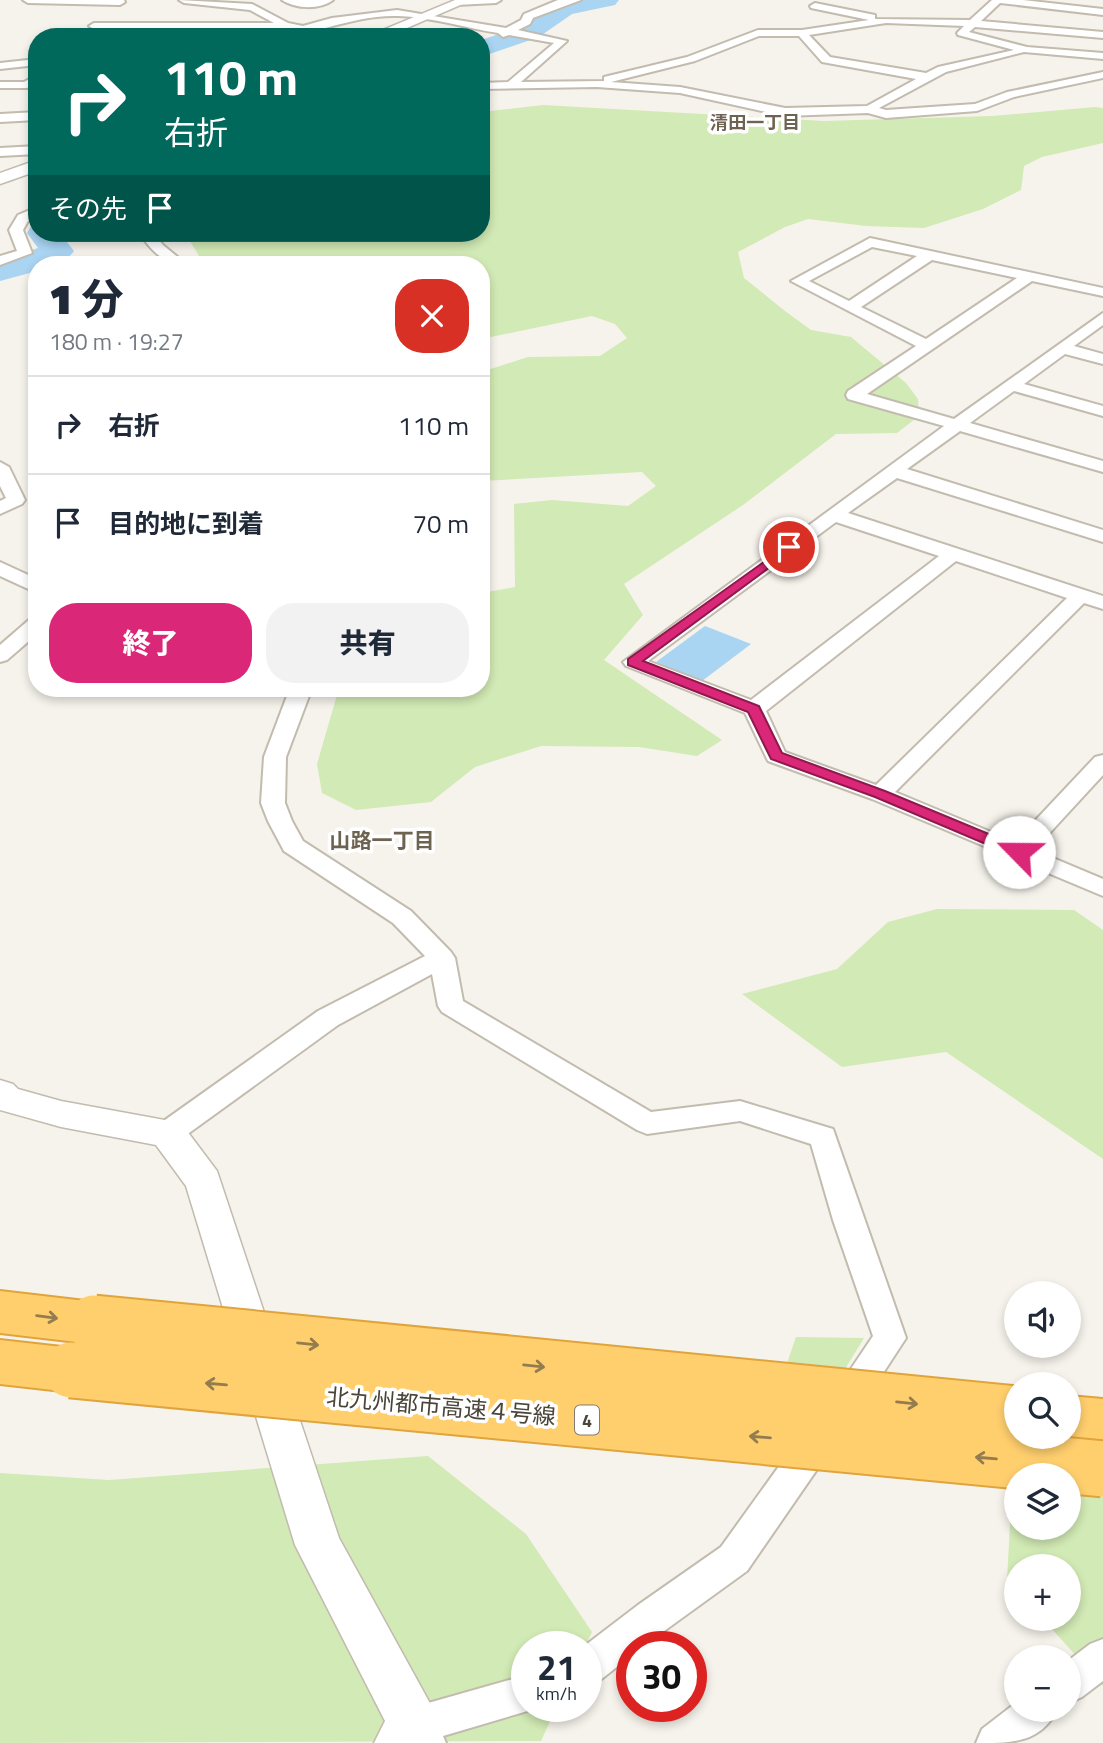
<!DOCTYPE html>
<html lang="ja">
<head>
<meta charset="utf-8">
<style>
  :root { --surface:#fff; --page:#f2f2f3; --text:#1f2937; --muted:#747a83; --line:#e0e1e3; --accent:#db2777 }
  body { margin:0; font-family:"Titillium Web","Noto Sans JP",sans-serif; background:var(--page); color:var(--text); height:100vh; display:flex; flex-direction:column; font-size:26px; white-space:nowrap }
  * { box-sizing:border-box; margin:0 }
  p { font-size:23px; color:var(--muted) }
  .icon { flex:none; width:38px; height:38px; fill:none; stroke:currentColor; stroke-width:2; stroke-linecap:round; stroke-linejoin:round }
  .map { position:relative; flex:1; overflow:hidden }
  .sheet { position:absolute; left:28px; top:256px; width:462px; height:441px; display:flex; flex-direction:column; background:var(--surface); border-radius:28px; box-shadow:0 4px 10px #0003 }
  .sheet>* { flex:none }
  .top-card { position:absolute; left:28px; top:28px; width:462px; height:214px; border-radius:28px; box-shadow:0 4px 10px #0003; background:#00695c; color:#fff; overflow:hidden }
  .controls { position:absolute; left:1004px; top:1281px; display:grid; gap:14px }
  .controls a { display:grid; place-items:center; width:77px; height:77px; border-radius:50%; background:var(--surface); box-shadow:0 4px 10px #0003; font-size:35px }
  .speed { position:absolute; left:511px; top:1631px; display:flex; gap:14px; font-size:35px; font-weight:700; text-align:center }
  .speed>* { display:grid; place-content:center; width:91px; height:91px; border-radius:50%; background:var(--surface); box-shadow:0 4px 10px #0003; line-height:1 }
  .speed small { font-size:18px; font-weight:400 }
  .speed .limit { border:10px solid #d22; background:#fff; color:#111 }
  .pin { position:absolute; display:grid; place-items:center; width:60px; height:60px; color:#fff; margin:-30px; border:4px solid #fff; border-radius:50%; box-shadow:0 2px 7px #0007 }
  .me { position:absolute; width:77px; margin:-38px; rotate:293deg; stroke-linejoin:round; filter:drop-shadow(0 0 5px #0008) }
  .turn { display:flex; align-items:center; gap:24px; height:147px; padding:0 21px; font-size:32px }
  .turn .icon { width:91px; height:91px; stroke-width:2.5 }
  .turn b { display:block; font-size:49px; line-height:60px }
  .then { display:flex; align-items:center; height:66px; padding:0 21px; background:#0003; gap:14px; font-size:26px }
  .round { display:grid; place-items:center; flex:none; width:74px; height:74px; border-radius:28px; background:var(--page) }
  .headline { display:flex; align-items:center; justify-content:space-between; height:119px; padding:0 21px }
  h1 { font-size:42px; font-weight:800; line-height:52px }
  .cta { display:flex; gap:14px; margin-top:auto; padding:14px 21px }
  .cta a { flex:1; height:80px; border-radius:28px; background:var(--accent); color:#fff; font-size:28px; font-weight:800; line-height:80px; text-align:center }
  .cta a+a { background:var(--page); color:var(--text) }
  ul { padding:0; list-style:none }
  li { display:flex; align-items:center; gap:21px; height:98px; padding:0 21px; border-top:2px solid var(--line) }
  li div { flex:1 }
  li b { display:block; font-size:26px }
  li em { font-style:normal }
  .map>svg:first-child { display:block }
</style>
</head>
<body>
<div class="map">
<svg width="1103" height="1743" viewBox="0 0 1103 1743">
  <rect width="100%" height="100%" fill="#f6f3ec"/>
  <g fill="#d2eab5">
    <path d="M543,105L824,121L992,116L1095,107L1103,108V143L1042,157L1024,166L1021,190L983,209L924,228L866,226L808,219L785,227L738,252L744,278L785,311L811,330L851,337L906,383L918,399L919,416L897,433L836,434L743,505L624,584L643,615L604,660L722,740L697,756L639,747L541,746L475,767L431,802L356,810L322,793L317,764L339,688H481V593L515,587L514,504L552,500L628,506L656,486L642,472L481,481V372L528,357L600,356L627,338L615,324L592,316L481,339V264H204L185,233H481V112Z"/>
    <path d="M937,909L1074,910L1103,930V1159L946,1052L842,1067L742,994L837,969L888,922Z"/>
    <path d="M796,1337L864,1338L831,1392L776,1395Z"/>
    <path d="M428,1456L526,1534L592,1632L585,1647H527V1706H557L541,1741L0,1743V1473L109,1480Z"/>
    <path d="M1069,1484L1103,1486V1686L1043,1619H1069V1566H1017V1591L1007,1580L1011,1506L1017,1503V1528H1069Z"/>
  </g>
  <path fill="#a9d4f2" d="M705,626L751,644L702,681L656,662Z"/>
  <g fill="none" stroke-linecap="round" stroke-linejoin="round">
    <g fill="#a9d4f2" fill-rule="evenodd">
      <path d="M570,0H619L615,5L572,14L539,37L481,57V40L521,27L557,3Z"/>
      <path d="M37,225V233H60L74,251C64,265 52,264 37,264V271L0,281V261L38,248L27,233L31,226Z"/>
    </g>
    <defs>
      <g id="minor">
        <path d="M23,0H124L125,2L120,5L28,3Z"/>
        <path d="M179,0L252,4L288,23L303,26L332,18L397,10L506,28L521,20L524,14L558,0H581L533,18L530,24L518,30L567,41L521,82L604,81V77L687,57L758,30H802L869,20L811,8L810,6L815,3L875,15V19L970,20L992,0H1023L1103,9V15L1000,3L981,21L1103,32V38L975,27L969,32L1027,47L1103,53V59L1024,52L946,72L879,108L886,110L975,104L1007,92L1103,72V78L1014,97L977,111L886,118L868,113L785,116L680,93L597,87L481,89V83L508,82L554,43L509,35L503,37L498,33C466,28 431,17 398,16C354,14 313,37 271,37L292,29H94L89,26L94,23H274L250,10L184,3ZM886,23L964,26L957,33L958,35L1014,50L938,67L926,73L830,57L809,35ZM759,36H799L822,62L916,79L867,106L785,108L680,87L611,82L695,61Z"/>
        <path d="M282,0H333C319,10 296,9 282,0Z"/>
        <path d="M460,0H501L496,3L456,5V1Z"/>
        <path d="M37,59V65L0,69V63Z"/>
        <path d="M37,75V83L27,88H0V82H24Z"/>
        <path d="M37,112V120L0,122V114Z"/>
        <path d="M37,146V154L0,156V148Z"/>
        <path d="M37,207V216L28,221L23,230L32,253L0,265V256L17,251L9,230L18,215Z"/>
        <path d="M139,233H153L163,245L186,264C164,265 152,251 139,233Z"/>
        <path d="M870,238L1103,288V296L1032,281L867,394L954,419L1103,313V325L1074,346L1103,354V364L1065,354L1024,384L1103,406V416L1014,391L970,423L1103,461V472L960,431L907,469L1103,530V542L897,478L848,513L1103,596V609L1084,603L895,792L1015,842L1095,757L1103,755V775L1034,850L1103,879V896L872,799L768,761L745,713L626,666L623,662L944,426L848,399L846,395L848,391L916,346L791,281ZM872,247L917,256L849,301L809,281ZM932,260L1017,278L926,339L861,307ZM836,522L939,556L751,700L648,661ZM956,561L1067,598L876,785L785,752L766,711Z"/>
        <path d="M0,462L9,467L25,500L22,504L0,514V501L6,498L0,486Z"/>
        <path d="M0,562L37,579V593L0,576Z"/>
        <path d="M37,617V634L7,660L0,662V645L30,619Z"/>
        <path d="M290,688H312L286,757L285,803L292,821L303,841L411,911L451,952L455,958L463,1001L651,1112L740,1101L833,1129L906,1338L861,1407L849,1411L837,1407L832,1397L873,1336L833,1220L811,1144L740,1121L647,1134L637,1130L442,1012L438,1006L432,974L338,1025L178,1141L168,1144L158,1141L154,1133L158,1125L318,1011L425,956L393,923L284,851L268,821L261,803L264,757Z"/>
        <path d="M817,1426L829,1430L834,1441L829,1452L747,1571L642,1647H632V1655L599,1681L586,1686V1647H583L638,1605L721,1547L805,1430Z"/>
        <path d="M1103,1639V1681L1082,1697L1069,1703V1660L1090,1644Z"/>
        <path d="M527,1675V1706L541,1707L443,1736L446,1743H403L395,1725L400,1711Z"/>
        <path d="M1017,1702V1710H1057C1040,1743 1013,1743 976,1743L982,1729Z"/>
      </g>
      <g id="tertiary">
        <path d="M455,0H472L386,37H366Z"/>
        <path d="M37,160V171L0,184V173Z"/>
        <path d="M0,1080L13,1084L18,1089L61,1101L181,1123L217,1171L339,1538L432,1707L439,1725L431,1743H374L385,1721L295,1545L186,1186L156,1145L61,1127L0,1110Z"/>
      </g>
      <g id="motorway">
        <path d="M0,1291L94,1302L112,1308L119,1323L112,1338L94,1344L0,1333Z"/>
        <path d="M0,1340L71,1348L89,1355L97,1370L89,1385L71,1392L0,1384Z"/>
        <path d="M1069,1396L1103,1399V1445L1069,1442L1055,1437H1069Z"/>
      </g>
    </defs>
    <use href="#minor" stroke="#c2bbae" stroke-width="4"/>
    <use href="#tertiary" stroke="#c2bbae" stroke-width="3"/>
    <use href="#motorway" stroke="#e0a43c" stroke-width="4"/>
    <use href="#minor" fill="#fff" fill-rule="evenodd"/>
    <use href="#tertiary" fill="#fff" fill-rule="evenodd"/>
    <use href="#motorway" fill="#ffcf6e" fill-rule="evenodd"/>
    <defs>
      <g id="motorway-bridge">
        <path d="M94,1323L1017,1414"/>
        <path d="M71,1370L1103,1469"/>
      </g>
    </defs>
    <use href="#motorway-bridge" stroke="#e0a43c" stroke-width="59" stroke-linecap="butt"/>
    <use href="#motorway-bridge" stroke="#ffcf6e" stroke-width="55"/>
  </g>
  <defs><path id="oneway-shaft" d="M-6 0H5M1.5-3L5.5 0L1.5 3" fill="none" stroke-width="1.6" stroke-linecap="round" stroke-linejoin="round" transform="scale(1.75)"/></defs>
  <g stroke="#937c4e">
    <use href="#oneway-shaft" transform="translate(47 1317) rotate(7)"/>
    <use href="#oneway-shaft" transform="translate(308 1344) rotate(6)"/>
    <use href="#oneway-shaft" transform="translate(534 1366) rotate(6)"/>
    <use href="#oneway-shaft" transform="translate(216 1384) rotate(-175)"/>
    <use href="#oneway-shaft" transform="translate(907 1403) rotate(6)"/>
    <use href="#oneway-shaft" transform="translate(760 1437) rotate(-175)"/>
    <use href="#oneway-shaft" transform="translate(986 1458) rotate(-175)"/>
  </g>
  <path fill="#db2777" stroke="#8e194d" stroke-width="2" d="M789,544L795,547L793,550L643,661L759,706L782,753L885,791L1025,849L1027,852L1025,856H1014L875,797L771,759L748,712L628,665V659Z"/>
  <g text-anchor="middle" dominant-baseline="central" stroke-width="7" stroke-linejoin="round" paint-order="stroke">
    <g font-size="18" font-weight="bold" fill="#6e6250" stroke="#fff">
      <text x="755" y="122">清田一丁目</text>
    </g>
    <rect fill="#fff" stroke="#817c74" stroke-width="2" x="575" y="1405.5" width="24" height="29" rx="5"/>
    <g font-size="18" font-weight="bold" fill="#4b4439">
      <text x="587" y="1420">4</text>
    </g>
    <g font-size="21" font-weight="bold" fill="#6e6250" stroke="#fff">
      <text x="382" y="840">山路一丁目</text>
    </g>
    <g font-size="23" fill="#4b4439" stroke="#fff">
      <text transform="translate(441 1406) rotate(5)">北九州都市高速４号線</text>
    </g>
  </g>
</svg>
<div class="controls">
<a><svg class="icon" aria-label="sound" viewBox="0 0 24 24"><path d="M4 9h4l5-4v14l-5-4H4zM17 9q2 3 0 6"/></svg></a>
<a><svg class="icon" aria-label="search" viewBox="0 0 24 24"><circle cx="10" cy="10" r="6"/><path d="M15 15l6 6"/></svg></a>
<a><svg class="icon" aria-label="layers" viewBox="0 0 24 24"><path d="M12 4l9 5-9 5-9-5zM3 14l9 5 9-5"/></svg></a>
<a>+</a>
<a>−</a>
</div>
<div class="speed"><div>21<small>km/h</small></div><div class="limit">30</div></div>
<div class="pin" style="left:789px;top:547px;background:#d93025"><svg class="icon" aria-label="arrive" viewBox="0 0 24 24"><path d="M6 21V4h12l-3 4 3 4H6"/></svg></div>
<svg class="me" style="left:1019px;top:852px" viewBox="-20 -20 40 40"><circle r="19" fill="#fff"/><path d="M0-13L10 11 0 6-10 11z" fill="#db2777"/></svg>
<div class="top-card">
<div class="turn"><svg class="icon" aria-label="right" viewBox="0 0 24 24"><path d="M7 20v-9h11M14 6l5 5-5 5"/></svg><div><b>110 m</b>右折</div></div>
<div class="then">その先<svg class="icon" aria-label="arrive" viewBox="0 0 24 24"><path d="M6 21V4h12l-3 4 3 4H6"/></svg></div>
</div>
<section class="sheet">
<div class="headline"><div><h1>1 分</h1><p>180 m · 19:27</p></div><a class="round" style="background:#d93025;color:#fff"><svg class="icon" aria-label="close" viewBox="0 0 24 24"><path d="M6 6l12 12M18 6L6 18"/></svg></a></div>
<ul>
<li><svg class="icon" aria-label="right" viewBox="0 0 24 24"><path d="M7 20v-9h11M14 6l5 5-5 5"/></svg><div><b>右折</b></div><em>110 m</em></li>
<li><svg class="icon" aria-label="arrive" viewBox="0 0 24 24"><path d="M6 21V4h12l-3 4 3 4H6"/></svg><div><b>目的地に到着</b></div><em>70 m</em></li>
</ul>
<div class="cta"><a>終了</a><a>共有</a></div>
</section>
</div>
</body>
</html>
